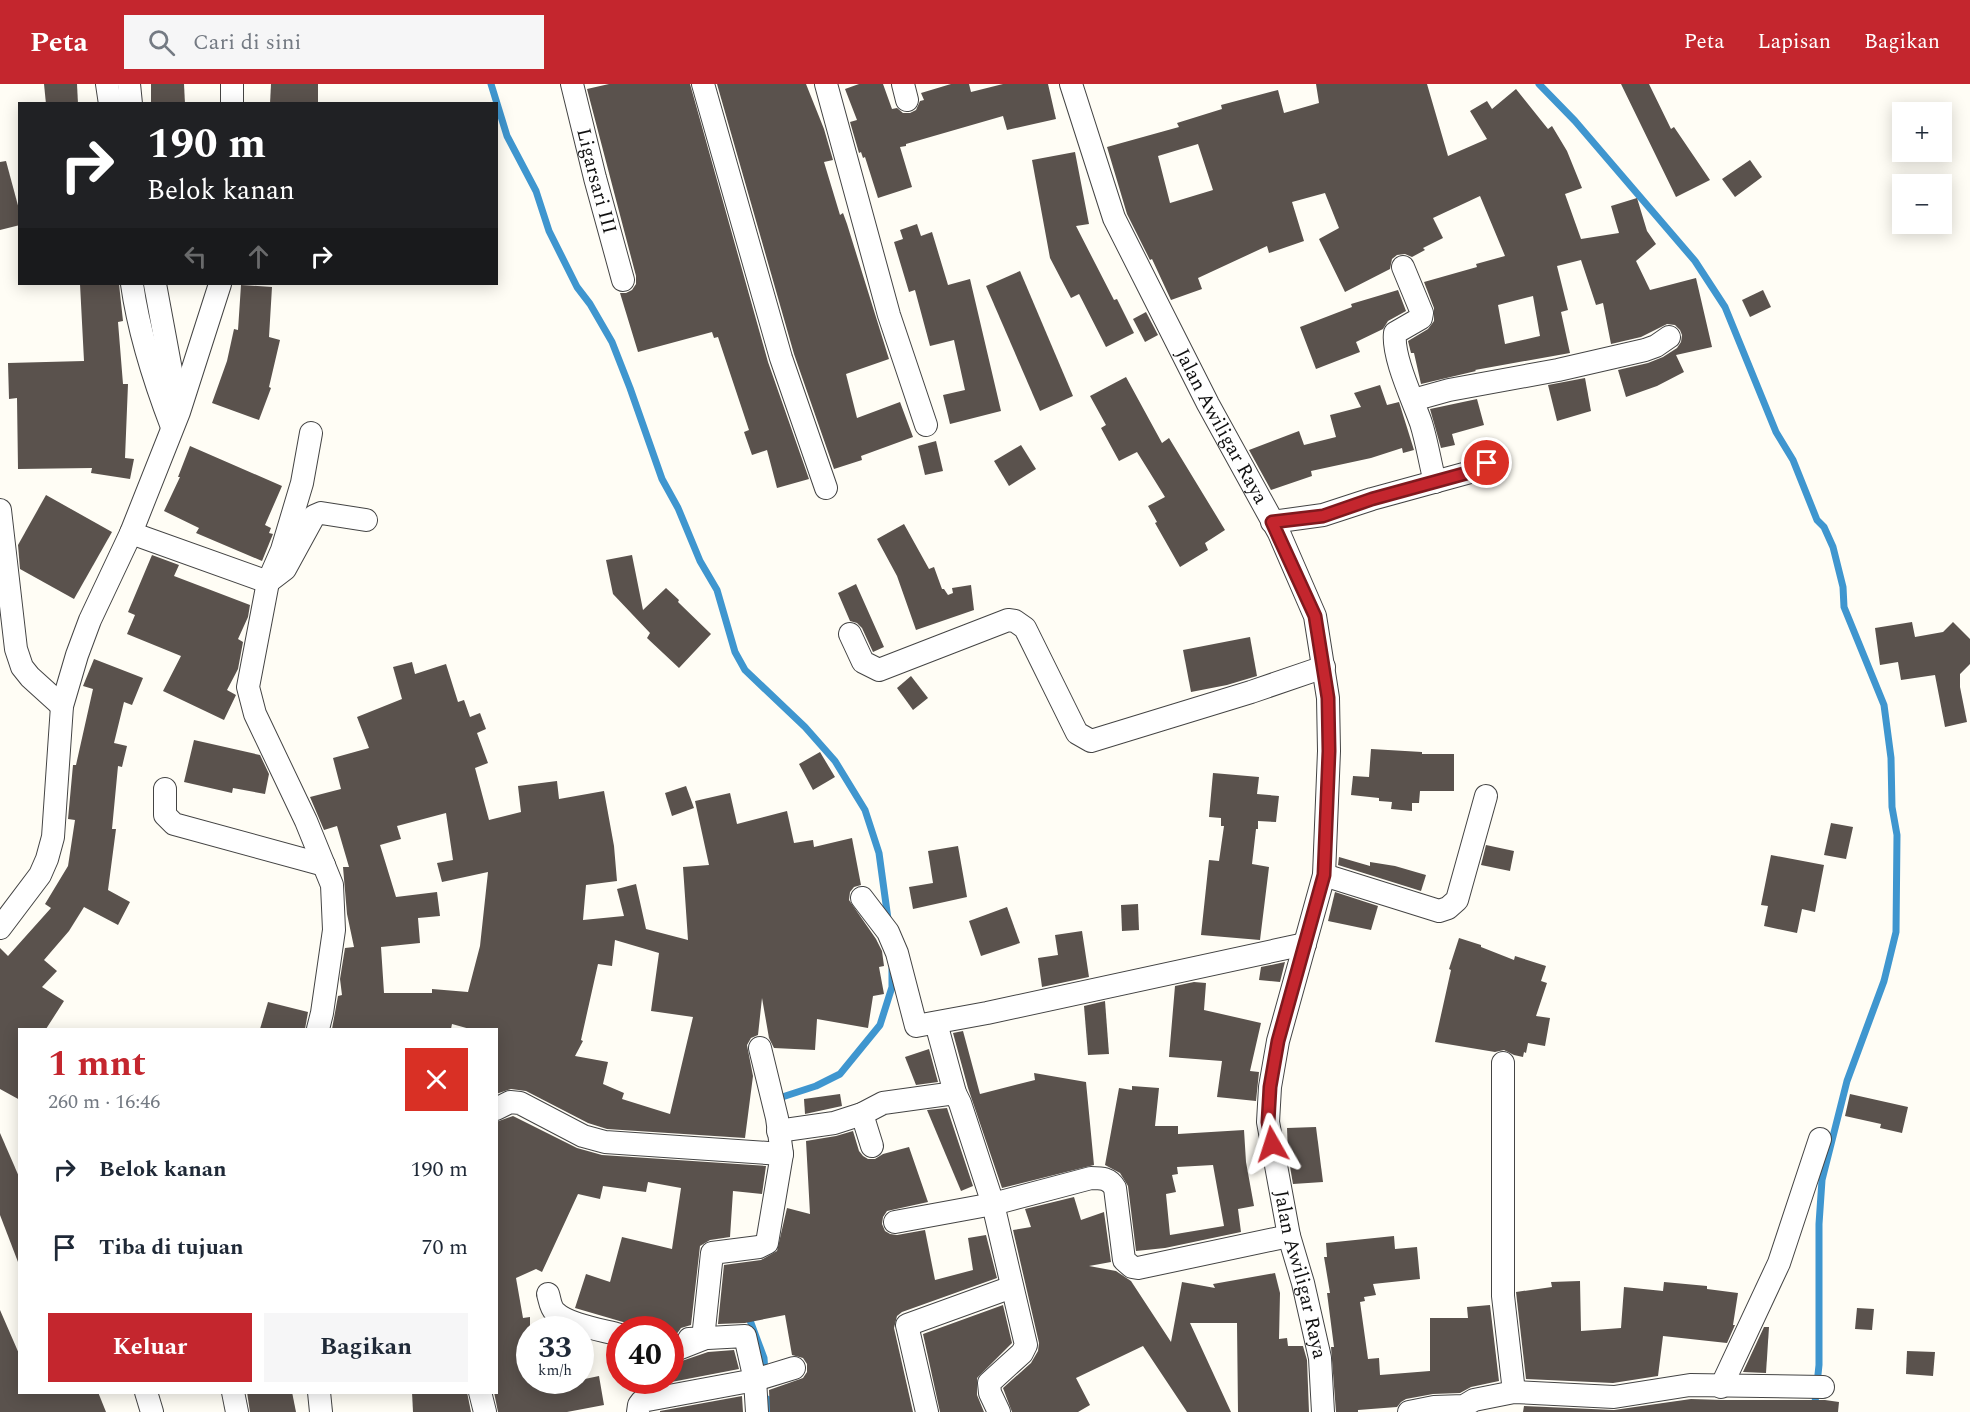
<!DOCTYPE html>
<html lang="id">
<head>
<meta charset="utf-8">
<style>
  :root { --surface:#fff; --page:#f6f6f7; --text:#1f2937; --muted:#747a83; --accent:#c4262e }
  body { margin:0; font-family:Spectral,serif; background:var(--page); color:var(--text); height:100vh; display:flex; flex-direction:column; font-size:22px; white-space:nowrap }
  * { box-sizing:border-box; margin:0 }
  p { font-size:20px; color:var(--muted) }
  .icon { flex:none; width:33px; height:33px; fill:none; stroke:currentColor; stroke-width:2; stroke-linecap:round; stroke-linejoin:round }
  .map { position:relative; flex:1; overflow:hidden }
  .side { position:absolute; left:18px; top:944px; width:480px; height:366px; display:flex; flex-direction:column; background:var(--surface); border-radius:0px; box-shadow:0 3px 15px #0003 }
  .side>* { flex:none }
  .guide { position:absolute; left:18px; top:18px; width:480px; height:183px; border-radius:0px; box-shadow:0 3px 15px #0003; background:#202124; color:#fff; overflow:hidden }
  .controls { position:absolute; left:1892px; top:18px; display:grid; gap:12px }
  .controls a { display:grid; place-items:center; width:60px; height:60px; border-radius:0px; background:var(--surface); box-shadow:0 3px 15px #0003; font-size:30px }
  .speed { position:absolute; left:516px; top:1232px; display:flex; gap:12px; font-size:30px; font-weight:700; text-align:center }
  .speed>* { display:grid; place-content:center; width:78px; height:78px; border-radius:50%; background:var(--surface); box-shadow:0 3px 15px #0003; line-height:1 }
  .speed small { font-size:15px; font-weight:400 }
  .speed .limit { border:9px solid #d22; background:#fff; color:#111 }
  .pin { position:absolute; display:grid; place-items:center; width:51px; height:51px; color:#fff; margin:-26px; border:3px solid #fff; border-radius:50%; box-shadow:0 2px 6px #0007 }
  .me { position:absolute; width:66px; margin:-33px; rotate:354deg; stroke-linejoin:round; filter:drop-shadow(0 0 4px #0008) }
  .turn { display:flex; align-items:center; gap:21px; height:126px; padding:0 30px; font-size:27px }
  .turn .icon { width:78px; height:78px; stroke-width:2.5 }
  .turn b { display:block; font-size:42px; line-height:51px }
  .lanes { display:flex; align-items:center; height:57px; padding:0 30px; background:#0003; justify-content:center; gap:30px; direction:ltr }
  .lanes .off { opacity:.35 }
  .round { display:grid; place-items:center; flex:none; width:63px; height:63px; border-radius:0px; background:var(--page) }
  .overview { display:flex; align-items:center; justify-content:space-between; height:102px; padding:0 30px }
  h1 { font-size:36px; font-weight:700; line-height:45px; color:var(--accent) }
  .primary-button { display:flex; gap:12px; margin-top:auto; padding:12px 30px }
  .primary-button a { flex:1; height:69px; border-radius:0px; background:var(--accent); color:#fff; font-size:24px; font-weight:700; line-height:69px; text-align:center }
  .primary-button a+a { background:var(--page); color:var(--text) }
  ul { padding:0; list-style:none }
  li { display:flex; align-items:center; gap:18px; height:78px; padding:0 30px }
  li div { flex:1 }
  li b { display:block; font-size:22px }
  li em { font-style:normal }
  header { display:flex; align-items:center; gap:36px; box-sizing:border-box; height:84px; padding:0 30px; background:var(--accent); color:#fff }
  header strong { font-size:28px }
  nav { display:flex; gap:33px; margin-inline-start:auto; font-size:21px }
  .search { width:420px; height:54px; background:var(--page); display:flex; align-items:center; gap:15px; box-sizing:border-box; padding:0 21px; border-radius:0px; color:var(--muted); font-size:22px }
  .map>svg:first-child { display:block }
</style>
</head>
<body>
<header>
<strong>Peta</strong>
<div class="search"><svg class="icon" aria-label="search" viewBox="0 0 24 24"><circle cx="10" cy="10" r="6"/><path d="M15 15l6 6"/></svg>Cari di sini</div>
<nav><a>Peta</a><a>Lapisan</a><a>Bagikan</a></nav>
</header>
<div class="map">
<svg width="1970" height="1328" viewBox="0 0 1970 1328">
  <rect width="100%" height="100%" fill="#fffdf5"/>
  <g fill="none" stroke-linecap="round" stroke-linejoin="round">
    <g stroke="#3f96cf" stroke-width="7">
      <path d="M491,0L507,52L536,107L549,147L577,203L590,220L612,258L630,304L662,395L678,424L700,477L717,506L735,568L745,586L805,643L835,677L865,726L879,769L888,835"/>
      <path d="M1539,0L1575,37L1695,177L1725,223L1776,348L1793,376L1817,436L1824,443L1833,463L1843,503L1844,523L1884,621L1891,674L1892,723L1897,751L1896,848L1884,897L1847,997L1822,1096L1819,1140V1281L1814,1328"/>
      <path d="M776,1015L816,1002L840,990L880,941L892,903V885"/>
      <path d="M748,1231L764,1274L765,1289"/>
      <path d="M767,1315L768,1328"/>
    </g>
  </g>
  <g fill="#5a524d" fill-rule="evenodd">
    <path d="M44,0H77L78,20H46Z"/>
    <path d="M151,0H184L185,20H151Z"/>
    <path d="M271,0H318V20H270Z"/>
    <path d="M609,0H690L768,278L809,395L777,404L767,366L752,371L744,348L749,346L718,253L714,254L712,248L638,268L620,209H626L632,206L636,200V192L587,5Z"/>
    <path d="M717,0H806L824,45L833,76L824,78L840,131L843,129L847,140L889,275L846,290L857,334L900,318L913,353L861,372L862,376L834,385L794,270Z"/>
    <path d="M859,0H883L892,25L897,24L903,29H910L916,26L920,17L924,16L921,9L951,0H969L971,8L1003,0H1048L1056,35L1007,46L1003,32L906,60V62L900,63L912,103L878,114L865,73L863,74L861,68L859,69L850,38L857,36L845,5Z"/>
    <path d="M1316,0H1427L1448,72L1487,55L1470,27L1487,17L1492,25L1516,5L1548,45L1552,42L1567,67L1582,104L1565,110L1581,155L1619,149L1611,122L1637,114L1647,147L1656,160L1636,177L1650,206L1696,194L1712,263L1676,271L1684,288L1657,302L1626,313L1618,286L1648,279L1663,273L1677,264L1681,258L1682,251L1680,246L1675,241L1667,240L1641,253L1611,260L1603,219L1596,221L1581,176L1557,182L1568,226L1561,228L1570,269L1475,286L1476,287L1421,300L1414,269H1411L1408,257L1428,245L1434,237V224L1424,198L1477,183L1476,180L1505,172L1480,112L1433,134L1443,154L1423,164L1425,166L1412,173L1405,170L1397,171L1392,175L1390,185L1345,208L1319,155L1339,144L1325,109L1292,118L1304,157L1269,169L1267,162L1198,194L1202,205L1171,216L1152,175L1150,176L1127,130L1107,63L1179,43L1177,39L1222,25L1221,21L1278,6L1284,29L1319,19ZM1198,60L1213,106L1170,119L1158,72ZM1533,212L1540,252L1505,260L1498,221Z"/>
    <path d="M1621,0H1649L1671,45L1674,43L1710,96L1676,113Z"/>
    <path d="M1075,68L1089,140L1076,142L1114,216L1117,215L1134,249L1106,263L1079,210L1071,214L1050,174L1032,76Z"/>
    <path d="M1750,76L1762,93L1735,113L1722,95Z"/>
    <path d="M6,77L20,129V141L0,146V78Z"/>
    <path d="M917,140L921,152L932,148L948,201L970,195L1001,327L950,340L943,311L965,306L954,256L930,262L915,206L909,208L894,158L903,155L900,146Z"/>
    <path d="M1020,187L1073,312L1040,327L986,202Z"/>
    <path d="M80,200H119L123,237L118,238L123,300H128L125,374L134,375L130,395L91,389L92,384L18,385L17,314L9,315L8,279L84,277Z"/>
    <path d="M241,201L272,203L269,253L280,256L269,303L271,304L259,336L212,319L227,277L234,245L238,246Z"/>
    <path d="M1398,206L1406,227L1388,237L1383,245L1356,258L1360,268L1316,285L1300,243L1352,223L1351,220Z"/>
    <path d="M1763,206L1771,223L1750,233L1742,216Z"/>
    <path d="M1146,228L1158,251L1145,258L1133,235Z"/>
    <path d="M1126,293L1162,359L1169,354L1225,446L1205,459L1208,466L1180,483L1155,439L1157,438L1148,422L1165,413L1137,368L1119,377L1101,344L1106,341L1090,312Z"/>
    <path d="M1585,294L1591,327L1557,337L1548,301Z"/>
    <path d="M1380,301L1387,321L1399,318L1414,366L1403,369L1402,364L1371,374L1311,387L1312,392L1271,406L1249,366L1299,347L1304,361L1336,353L1330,331L1361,323L1354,309Z"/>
    <path d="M1477,315L1484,341L1452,350L1455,361L1441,364L1430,325Z"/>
    <path d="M936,357L943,387L925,391L918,362Z"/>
    <path d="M1021,361L1036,385L1009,402L994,377Z"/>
    <path d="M190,362L282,402L265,441L271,444L269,449L273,450L262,477L196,449L199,444L164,427L180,393H178Z"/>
    <path d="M46,411L112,448L74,515L20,485L18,461Z"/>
    <path d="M904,440L929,485L934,483L942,505H944L948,511L953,509L952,504L971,501L974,526L916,546L897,492L877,455Z"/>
    <path d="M152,471L179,481L174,492L250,521L248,533L238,555L243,558L238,585L227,606L236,611L224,636L163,607L181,572L127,550L135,531L128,528Z"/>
    <path d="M632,471L643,526L666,504L679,516L678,518L711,550L679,584L647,554L650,549L613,510L606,476Z"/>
    <path d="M856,500L884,563L873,568L862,544L857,539L850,537L838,509Z"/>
    <path d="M1912,538L1915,553L1943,548L1953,538L1970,555V580L1960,590V603L1967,638L1945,643L1935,591L1901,596L1898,578L1880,581L1875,544Z"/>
    <path d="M1250,553L1257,592L1227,601L1191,608L1183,566Z"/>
    <path d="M94,575L143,594L132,621L124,618L114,659L127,662L122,683L118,682L112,745H116L108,806L130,818L118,841L84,823L69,847L44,876L57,887L42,903L64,917L46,945H20V1016L0,1005V864L8,872L51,824L45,820L68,782L75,736L68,735L73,681H76L93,605L83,602Z"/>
    <path d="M412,578L415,590L446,580L458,618L464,616L470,633L480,629L486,645L477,649L488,679L475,684L489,736L521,728L518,702L557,697L559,715L604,707L614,762L617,797L586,801L583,836L624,832L617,805L636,800L646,845L688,856L683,783L709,781L695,717L730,709L737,740L787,727L794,759L813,756L814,763L852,754L861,801L854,803L850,808L849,816L876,855L882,867L884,882L879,883L884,910L873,912L868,944L817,935L815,966L774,964L769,954L762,914L758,951L751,954L747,961L753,992L745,1054L607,1045L588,1039L526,1007L511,1005L496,1010V945H470L452,940L451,945H332L338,912L342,911L340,895L345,864L354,863L347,830L343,783H349L337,742L324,746L310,713L341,705L333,674L369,664L357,633L402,615L393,583ZM446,729L453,776L437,779L442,798L488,788L480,862L468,908L432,905V909H384L381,863L420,859L418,834L440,832L437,808L396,813L380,761L401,755L397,742ZM615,856L659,869L651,927L693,933L670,1030L622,1015L624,1009L603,1000L608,978L575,972L583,957L581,956L598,880L612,882Z"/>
    <path d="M911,592L928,614L913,626L897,604Z"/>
    <path d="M194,656L260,671L269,690L265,710L233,704L232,709L184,698Z"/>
    <path d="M1371,665L1422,668V670H1454V707H1420L1419,719H1412V727L1391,725L1392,718L1379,717V714L1351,711L1353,692L1369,693Z"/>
    <path d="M820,668L835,693L813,706L799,680Z"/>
    <path d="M1213,689L1259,693L1257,710L1279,712L1276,738L1258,737V745H1256L1252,780L1269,783L1260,856L1201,851L1209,776L1219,777L1224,742H1221V734L1209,733Z"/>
    <path d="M686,702L694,724L672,732L665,709Z"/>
    <path d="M1831,739L1853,743L1846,775L1824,771Z"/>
    <path d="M1486,761L1514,767L1510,787L1481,781Z"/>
    <path d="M958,762L967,813L913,825L909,803L933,799L928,767Z"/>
    <path d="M1771,771L1824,781L1815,828L1802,825L1797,849L1764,842L1768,822L1761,821Z"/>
    <path d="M1339,773L1370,782V778L1395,782L1426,791L1421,807L1338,781Z"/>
    <path d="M1335,808L1378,822L1371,846L1328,837Z"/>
    <path d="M1138,820L1139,846L1122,847L1121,821Z"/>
    <path d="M1007,823L1020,859L981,872L969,837Z"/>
    <path d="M1082,847L1089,893L1042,903L1038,874L1058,871L1055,851Z"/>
    <path d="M1459,854L1481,861V863L1514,876L1515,872L1546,882L1541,897L1547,899L1536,932L1550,934L1545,962L1528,959L1526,969L1524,968L1523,973L1514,971L1504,966L1495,968L1435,958L1451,886L1449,885Z"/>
    <path d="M1285,878L1280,898L1259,896L1261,883Z"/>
    <path d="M1194,898L1206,899L1204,926L1261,939L1250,987L1259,988L1256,1017L1217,1013L1222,977L1169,973L1175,902Z"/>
    <path d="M1105,917L1109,970L1088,971L1084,922Z"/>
    <path d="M268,918L308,928L305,945H260Z"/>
    <path d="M963,947L980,1010L1035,996L1034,989L1086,998L1094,1081L1002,1104L968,1004L953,949Z"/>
    <path d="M929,965L938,998L916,1001L905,973Z"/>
    <path d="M1132,1002L1159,1004L1155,1042H1178V1050L1244,1046L1246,1078L1254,1122L1238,1125L1241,1148L1165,1164L1136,1167L1128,1102L1120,1089L1105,1081L1119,1004L1132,1006ZM1213,1081L1224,1142L1170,1151L1166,1110L1176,1108L1172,1091L1178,1090L1177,1083Z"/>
    <path d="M840,1010L842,1022L805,1030L804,1015Z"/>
    <path d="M1850,1010L1908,1023L1902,1049L1880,1044L1881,1040L1845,1032Z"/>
    <path d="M947,1024L973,1102L961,1107L927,1026Z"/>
    <path d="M513,1032L577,1064L602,1071L766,1082L762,1110L733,1107L730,1153L710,1156L700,1162L691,1241L681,1244L676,1251L670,1253V1245H636L623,1238L575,1224L586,1190L610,1198L622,1153L672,1165L681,1104L648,1098L646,1108L603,1102L600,1115L578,1110L542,1188L536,1185L516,1194L523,1234L530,1233V1296H580L599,1292L604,1321L567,1328H498L494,1308H496V1038Z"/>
    <path d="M1316,1043L1323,1098L1293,1100L1288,1071L1287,1044Z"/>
    <path d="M853,1047L859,1067L863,1072L868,1075H875L883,1070L909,1063L928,1118L887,1127L883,1133L882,1140L885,1147L890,1150L897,1151L925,1146L935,1196L973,1186L968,1154L986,1151L997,1194L902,1228L897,1232L894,1244L913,1328H770L769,1306L803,1294L807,1288V1280L803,1274L792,1271L785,1231L745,1239L718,1240L724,1181L761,1176L777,1167L787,1124L810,1130L806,1057L836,1052Z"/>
    <path d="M0,1049L20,1095L18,1178L0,1131Z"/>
    <path d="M1074,1113L1081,1136L1104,1128L1111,1178L1089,1182L1116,1187L1131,1197L1171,1258L1182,1198L1215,1204L1213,1200L1275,1189L1280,1209L1279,1255L1287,1254L1288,1262H1303L1307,1276L1309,1328H1238L1237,1239H1190L1231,1328H1187L1143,1262L1076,1294L1090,1321L1078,1328H1012L1003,1304L1031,1279L1038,1267L1039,1259L1013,1146L1031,1143L1025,1125Z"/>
    <path d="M1394,1152L1395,1165L1417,1163L1420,1195L1373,1200L1376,1211L1364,1213L1365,1217L1360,1218L1368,1275L1379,1274L1380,1291L1430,1287V1234H1468L1467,1223L1490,1221L1499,1297L1471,1303L1460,1309L1433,1310L1406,1315L1401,1318L1397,1323L1358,1326V1328H1336L1331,1263H1334L1327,1209H1330L1324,1173H1327L1326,1159Z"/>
    <path d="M1580,1197L1581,1247L1621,1244L1624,1203L1663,1207L1664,1198L1707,1202V1205L1738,1209L1733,1241H1735L1727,1259L1663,1252L1658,1292L1613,1299L1526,1295L1516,1208L1552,1203L1551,1198Z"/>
    <path d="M1003,1221L1012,1259L977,1294V1311L984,1328H940L923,1250Z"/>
    <path d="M1857,1224L1874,1225L1872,1246L1855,1245Z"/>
    <path d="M0,1226L20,1272V1308H98L106,1328H0Z"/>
    <path d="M1764,1243H1769L1766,1289L1743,1288Z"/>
    <path d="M734,1266L739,1285L661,1300V1296H670V1281L708,1268Z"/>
    <path d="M1907,1267L1935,1268L1933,1292L1906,1290Z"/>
    <path d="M247,1308H292L296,1328H250Z"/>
    <path d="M412,1308H467L471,1328H413Z"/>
    <path d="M742,1312L743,1328H660V1327Z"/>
    <path d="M1691,1315L1722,1316H1825L1839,1318L1838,1328H1523L1524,1322L1614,1326Z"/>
  </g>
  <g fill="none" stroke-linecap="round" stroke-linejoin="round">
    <defs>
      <g id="minor">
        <path d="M107,0L110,20"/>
        <path d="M129,0L131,20"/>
        <path d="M232,0V20"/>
        <path id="s1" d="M572,0L595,94L623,196"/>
        <path d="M703,0L781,274L826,404"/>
        <path d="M826,0L889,231L926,341"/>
        <path d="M903,0L907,16"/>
        <path id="s2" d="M1071,0L1114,134L1208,320L1279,449L1315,532L1328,614L1329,667L1324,791L1278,957L1270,1003L1268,1038L1289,1152L1303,1199L1320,1274L1323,1328"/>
        <path d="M1403,183L1422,229L1421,234L1395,249C1392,272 1413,316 1421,339C1427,358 1430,379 1435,398"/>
        <path d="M132,200C139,250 154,296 172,343"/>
        <path d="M155,200L178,324"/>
        <path d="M1413,316L1449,306L1558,286L1645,266L1656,262L1669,253"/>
        <path d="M311,349L302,399L282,466L268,498L248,603L255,630L306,737L332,801L334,846L322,929L318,945"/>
        <path d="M0,426L16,565L22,583L30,593L62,622"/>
        <path d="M1272,438L1323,431L1372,415L1467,389L1487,379"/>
        <path d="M131,449L268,498L285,485L314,432L321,429L366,436"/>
        <path d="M850,550L863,578L879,586L1008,536L1015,537L1025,544L1077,649L1091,657L1251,608L1324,583"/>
        <path d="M165,705V731L174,740L324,781"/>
        <path d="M1324,791L1439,827L1448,824L1457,816L1486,712"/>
        <path d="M862,814L888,848L897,869L916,942L987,929L1305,860"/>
        <path d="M0,844L40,791L47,775L53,753L62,622L77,571L90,536L131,449L179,328L220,200"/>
        <path d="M936,939L955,1009L960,1019L993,1120L1026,1261L1022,1269L989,1299L990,1309L999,1328"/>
        <path d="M1503,979V1212L1514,1308"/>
        <path d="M496,1025L510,1018L520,1019L583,1052L605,1058L782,1070"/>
        <path d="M862,1030L872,1062"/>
        <path d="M778,1047L834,1039L862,1030L883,1019L955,1009"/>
        <path d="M895,1138L993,1120L1091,1094C1102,1094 1109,1094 1115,1104L1124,1176L1132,1183L1138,1184L1289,1152"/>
        <path d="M548,1210C550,1216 550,1223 555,1228C568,1241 602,1246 620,1251"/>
        <path d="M689,1255L745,1252L755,1296L757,1328"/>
        <path d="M670,1268L703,1255L712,1169L759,1163L767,1159L782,1070L777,1034L760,964"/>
        <path d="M1721,1303L1779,1179L1820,1055"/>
        <path d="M146,1308L152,1328"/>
        <path d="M233,1308L237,1328"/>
        <path d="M319,1308L321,1328"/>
        <path d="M480,1308L485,1328"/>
        <path d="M638,1328L639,1321L642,1317L755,1296L794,1284"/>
        <path d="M927,1328L907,1241L1012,1203"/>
        <path d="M1409,1328L1434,1323L1464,1322L1474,1316L1514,1308L1614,1313L1690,1301L1823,1303"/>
      </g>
    </defs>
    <use href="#minor" stroke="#444" stroke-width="24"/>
    <use href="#minor" stroke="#fff" stroke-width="22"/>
  </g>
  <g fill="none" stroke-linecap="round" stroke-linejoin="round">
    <defs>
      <path id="route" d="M1272,1060L1268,1038L1270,1003L1278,957L1324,791L1329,667L1328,614L1315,532L1272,438L1323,432L1372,415L1467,389L1487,379"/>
    </defs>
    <use href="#route" stroke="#7f191e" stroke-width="15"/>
    <use href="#route" stroke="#c4262e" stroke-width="10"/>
  </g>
  <g text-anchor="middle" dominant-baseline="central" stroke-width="6" stroke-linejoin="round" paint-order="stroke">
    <g font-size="20" fill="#111" stroke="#fff">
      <text stroke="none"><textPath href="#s1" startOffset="100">Ligarsari III</textPath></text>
      <text stroke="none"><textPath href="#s2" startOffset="375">Jalan Awiligar Raya</textPath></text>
      <text stroke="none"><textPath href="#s2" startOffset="1257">Jalan Awiligar Raya</textPath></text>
    </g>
  </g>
</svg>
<div class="controls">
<a>+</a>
<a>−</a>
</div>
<div class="speed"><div>33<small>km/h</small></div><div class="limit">40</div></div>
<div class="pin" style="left:1487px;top:379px;background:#d93025"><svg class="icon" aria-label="arrive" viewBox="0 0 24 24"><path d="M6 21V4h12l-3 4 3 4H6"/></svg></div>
<svg class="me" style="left:1272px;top:1060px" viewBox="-20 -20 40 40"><path d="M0-17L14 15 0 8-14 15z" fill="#c4262e" stroke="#fff" stroke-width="4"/></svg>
<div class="guide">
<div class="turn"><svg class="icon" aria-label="right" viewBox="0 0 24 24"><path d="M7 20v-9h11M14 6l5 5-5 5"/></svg><div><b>190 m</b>Belok kanan</div></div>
<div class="lanes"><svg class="icon off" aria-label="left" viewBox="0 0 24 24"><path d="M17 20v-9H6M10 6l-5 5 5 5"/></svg><svg class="icon off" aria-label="ahead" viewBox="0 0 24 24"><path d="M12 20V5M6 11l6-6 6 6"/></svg><svg class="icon" aria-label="right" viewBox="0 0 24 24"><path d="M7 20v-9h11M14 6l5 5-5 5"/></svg></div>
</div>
<section class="side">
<div class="overview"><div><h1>1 mnt</h1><p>260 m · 16:46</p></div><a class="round" style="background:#d93025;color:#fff"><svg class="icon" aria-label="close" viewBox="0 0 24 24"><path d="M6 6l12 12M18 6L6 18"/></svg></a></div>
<ul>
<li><svg class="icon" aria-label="right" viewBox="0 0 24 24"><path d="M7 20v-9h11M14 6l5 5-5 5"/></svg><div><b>Belok kanan</b></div><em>190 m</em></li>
<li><svg class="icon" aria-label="arrive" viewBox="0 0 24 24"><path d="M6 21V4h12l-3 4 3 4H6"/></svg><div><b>Tiba di tujuan</b></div><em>70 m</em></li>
</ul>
<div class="primary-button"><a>Keluar</a><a>Bagikan</a></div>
</section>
</div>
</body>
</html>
